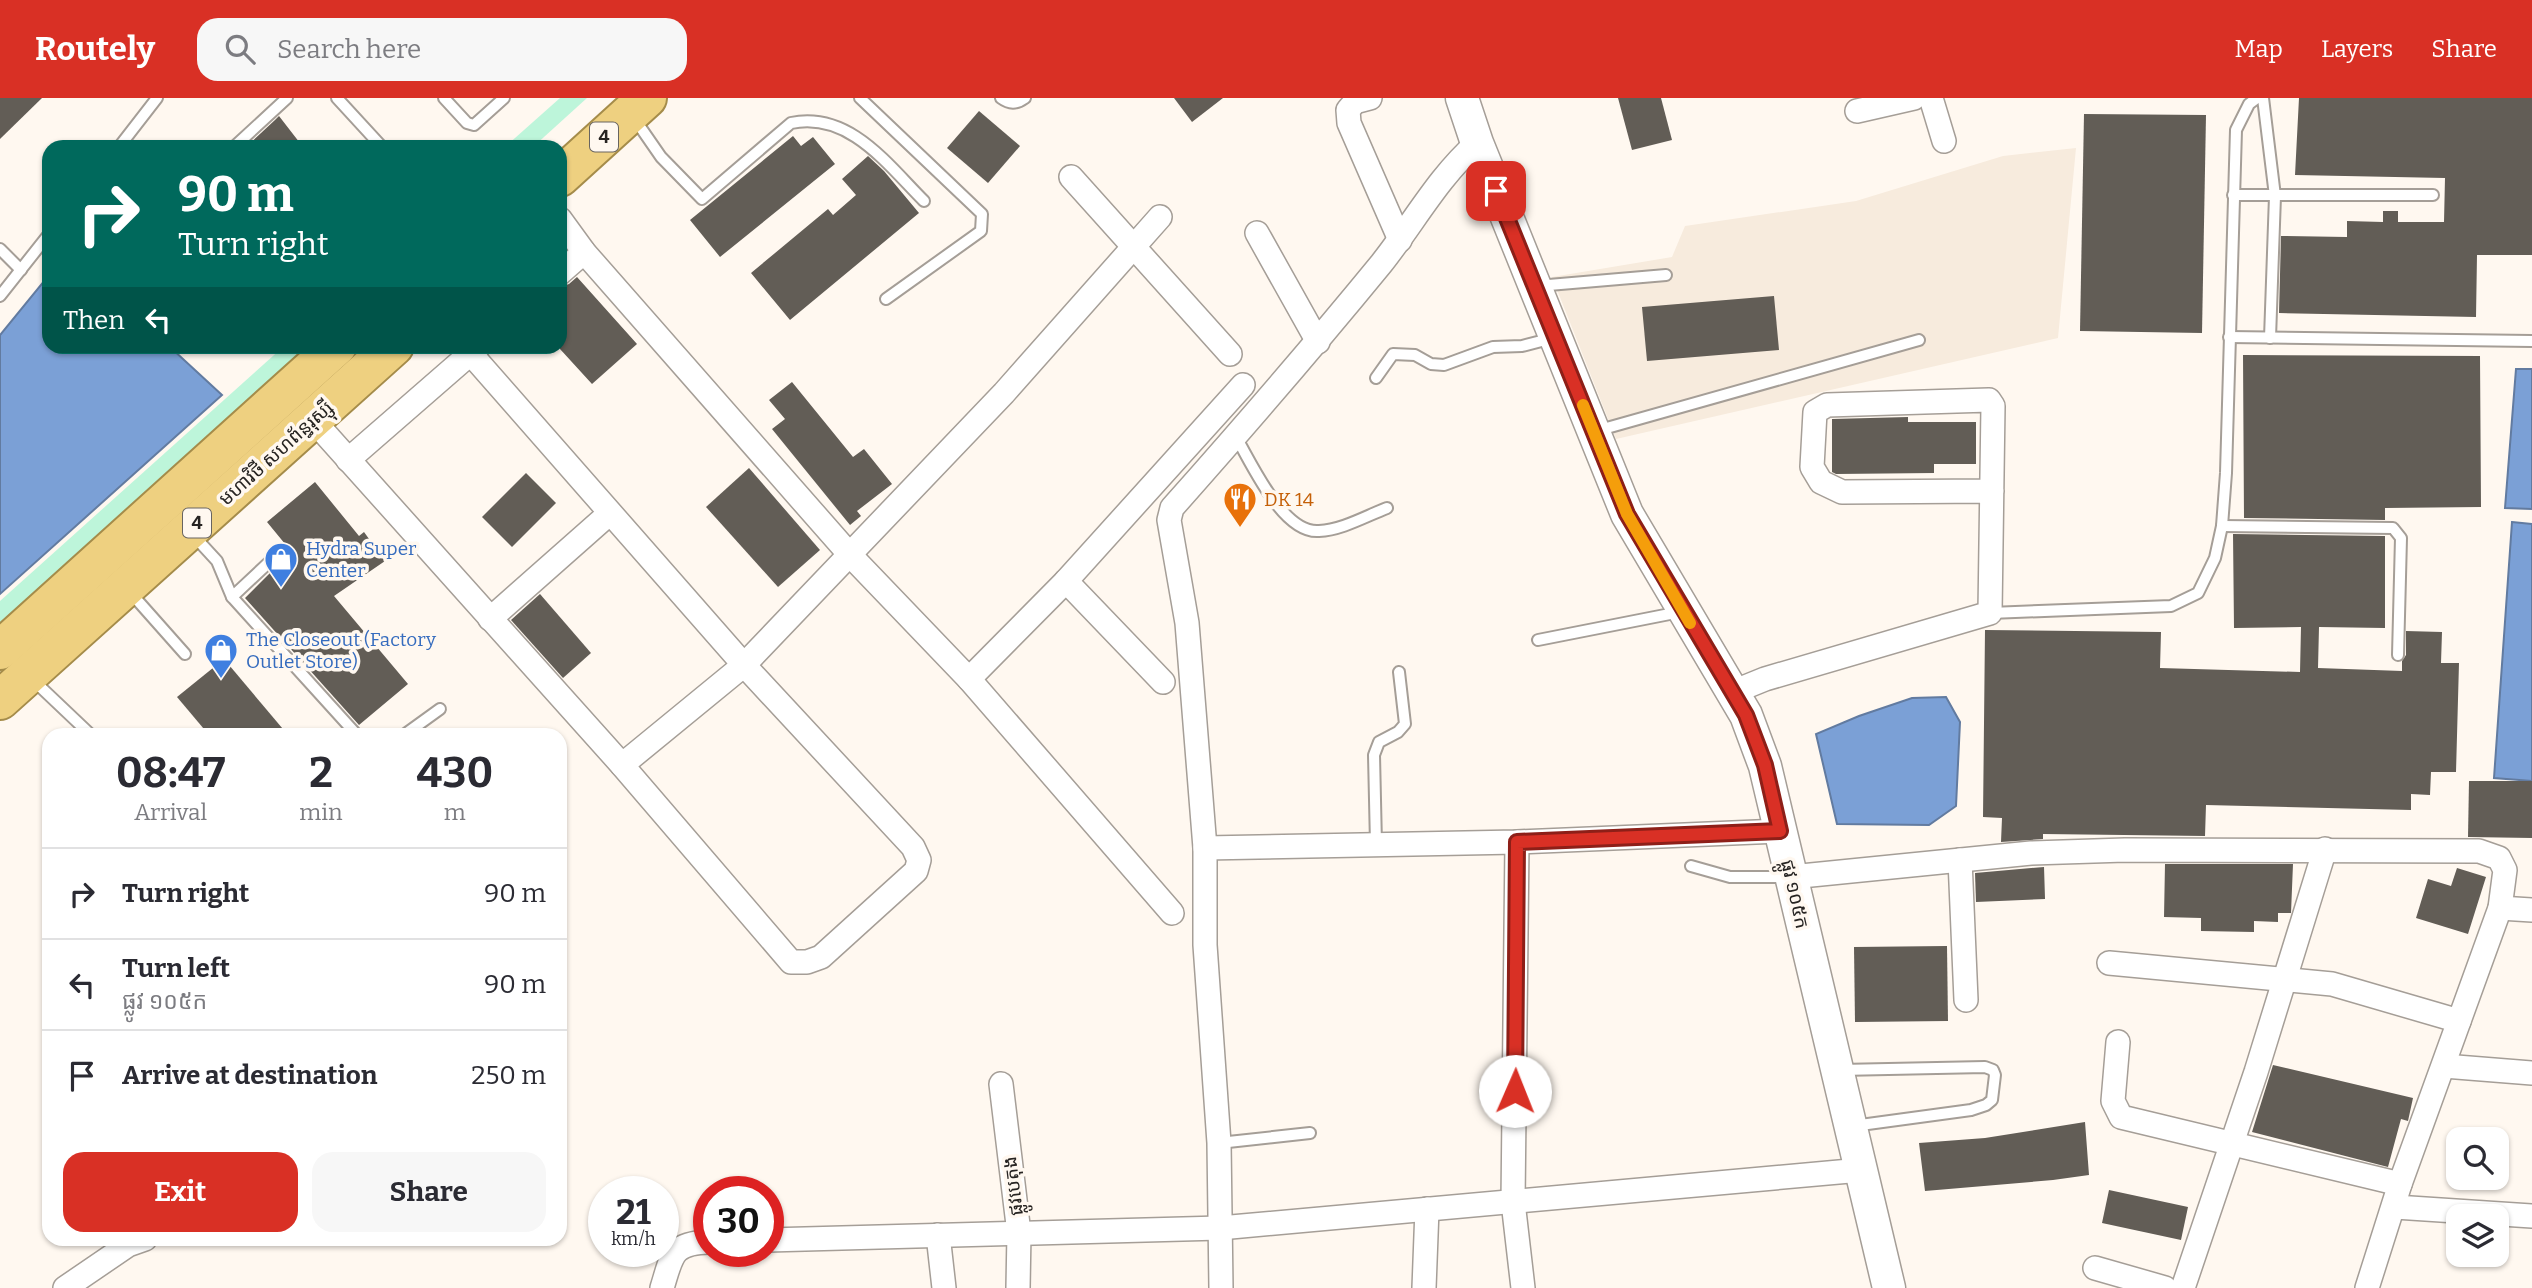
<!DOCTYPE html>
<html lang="en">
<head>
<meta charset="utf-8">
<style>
  :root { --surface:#fff; --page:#f7f7f7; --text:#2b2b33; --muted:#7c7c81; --line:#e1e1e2; --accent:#d93025 }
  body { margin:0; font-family:Bitter,"Noto Sans Khmer",serif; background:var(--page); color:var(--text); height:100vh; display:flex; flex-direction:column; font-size:26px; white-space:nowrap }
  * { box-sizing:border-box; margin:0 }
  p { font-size:23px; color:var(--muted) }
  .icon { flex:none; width:38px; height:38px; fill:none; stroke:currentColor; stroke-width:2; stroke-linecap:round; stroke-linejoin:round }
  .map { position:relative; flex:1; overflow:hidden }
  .details { position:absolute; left:42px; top:630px; width:525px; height:518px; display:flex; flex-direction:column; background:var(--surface); border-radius:21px; box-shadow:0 2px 5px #0004 }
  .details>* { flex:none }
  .banner { position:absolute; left:42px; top:42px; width:525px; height:214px; border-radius:21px; box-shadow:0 2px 5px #0004; background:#00695c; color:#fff; overflow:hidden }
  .tools { position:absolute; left:2446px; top:1029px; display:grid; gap:14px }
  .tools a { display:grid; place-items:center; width:63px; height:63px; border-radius:14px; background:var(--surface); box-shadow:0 2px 5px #0004; font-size:35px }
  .speed { position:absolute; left:588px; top:1078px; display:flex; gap:14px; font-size:35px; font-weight:700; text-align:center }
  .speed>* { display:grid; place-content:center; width:91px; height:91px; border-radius:50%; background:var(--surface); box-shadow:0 2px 5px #0004; line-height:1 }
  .speed small { font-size:18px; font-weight:400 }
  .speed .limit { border:10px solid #d22; background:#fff; color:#111 }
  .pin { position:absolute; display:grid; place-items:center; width:60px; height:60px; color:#fff; margin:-30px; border-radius:14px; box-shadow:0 4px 10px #0006 }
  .me { position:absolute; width:77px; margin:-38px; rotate:1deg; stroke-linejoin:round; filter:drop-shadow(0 0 5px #0008) }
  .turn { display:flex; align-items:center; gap:24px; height:147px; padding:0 21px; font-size:32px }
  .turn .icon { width:91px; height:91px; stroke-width:2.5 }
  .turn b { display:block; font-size:49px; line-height:60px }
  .then { display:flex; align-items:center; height:66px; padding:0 21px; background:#0003; gap:14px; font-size:26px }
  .eta { display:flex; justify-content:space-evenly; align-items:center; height:119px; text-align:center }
  .eta b { font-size:42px; font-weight:700; line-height:49px }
  .cta { display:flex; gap:14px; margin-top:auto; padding:14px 21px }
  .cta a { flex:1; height:80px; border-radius:21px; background:var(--accent); color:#fff; font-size:28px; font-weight:700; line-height:80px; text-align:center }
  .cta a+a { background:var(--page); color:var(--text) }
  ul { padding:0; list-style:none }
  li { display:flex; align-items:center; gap:21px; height:91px; padding:0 21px; border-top:2px solid var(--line) }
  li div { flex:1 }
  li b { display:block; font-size:26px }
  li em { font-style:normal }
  header { display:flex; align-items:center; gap:42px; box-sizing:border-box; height:98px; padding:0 35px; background:var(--accent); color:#fff }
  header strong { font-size:33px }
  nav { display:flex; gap:38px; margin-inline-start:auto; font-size:24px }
  .search { width:490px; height:63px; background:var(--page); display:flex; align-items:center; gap:18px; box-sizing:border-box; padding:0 24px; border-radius:21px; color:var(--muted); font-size:26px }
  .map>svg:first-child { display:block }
</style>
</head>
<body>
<header>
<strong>Routely</strong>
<div class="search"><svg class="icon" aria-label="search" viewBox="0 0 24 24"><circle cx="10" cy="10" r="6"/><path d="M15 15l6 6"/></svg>Search here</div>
<nav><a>Map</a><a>Layers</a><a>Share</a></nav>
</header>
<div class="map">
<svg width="2532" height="1190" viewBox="0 0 2532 1190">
  <rect width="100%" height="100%" fill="#fff8f0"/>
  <path fill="#f7ebdd" d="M2076,50L2058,240L1616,341L1552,179L1672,159L1685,128L1856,103L2003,58Z"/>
  <g fill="#bdf5da">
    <path d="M560,0H587L533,49H505Z"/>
    <path d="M283,249H310L0,526V503Z"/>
  </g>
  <g fill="#7ba0d6" stroke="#627ba0" stroke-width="2">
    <path d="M49,177V248L170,249L222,297L0,496V237Z"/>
    <path d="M2516,271H2532V411L2505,410Z"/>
    <path d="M2512,424L2532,426V683L2494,680Z"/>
    <path d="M1946,599L1960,624L1956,708L1929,727L1837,726L1816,636L1859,618L1912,600Z"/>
  </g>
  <g fill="#625d56">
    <path d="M0,0H42L0,41Z"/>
    <path d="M1174,0H1223L1192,24Z"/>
    <path d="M1618,0H1661L1672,42L1632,52Z"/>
    <path d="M2299,0H2532V157H2477L2476,219L2279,215L2281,138L2347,139V123L2383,124V113H2398V124H2444L2445,80L2295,77Z"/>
    <path d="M979,13L1020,48L988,85L947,50Z"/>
    <path d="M2084,16L2206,17L2202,235L2080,233Z"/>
    <path d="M279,18L303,49H246L275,22Z"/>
    <path d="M793,38L801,48L813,39L835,66L720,159L690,122Z"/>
    <path d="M868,58L884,73L919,115L790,222L751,175L828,111L833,117L856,97L842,81Z"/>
    <path d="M577,179L637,246L592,286L560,251V189L569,186Z"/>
    <path d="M1774,198L1779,252L1647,263L1642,209Z"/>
    <path d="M2243,257L2480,258L2481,409L2385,410V422L2244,420Z"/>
    <path d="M792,284L853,359L864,351L892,386L857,413L861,418L850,427L772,331L785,321L769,302Z"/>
    <path d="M1908,319V324H1976V366H1934V375L1836,376L1832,374V321Z"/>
    <path d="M749,370L820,452L778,489L706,409Z"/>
    <path d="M526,375L556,405L512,449L482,419Z"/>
    <path d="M315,384L359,438L364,434L385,463L334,498L408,586L359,627L245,500L285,460L290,452L267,424Z"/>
    <path d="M2233,436L2385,438V530L2319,529L2318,570L2402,573V563L2406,557V533L2442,534L2441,565H2459L2456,674H2431L2430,697L2411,696V712L2206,707L2205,738L2043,736V741L2001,744L2002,720L1983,719L1985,532L2161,534L2160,570L2300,574L2301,529L2234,530Z"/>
    <path d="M540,496L591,555L563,580L511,522Z"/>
    <path d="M224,561L288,637H209L177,599Z"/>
    <path d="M2469,683H2532V740L2468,739Z"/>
    <path d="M2165,766H2293L2291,815H2278V824L2254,823V834L2201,833V820L2164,819Z"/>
    <path d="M2044,769L2045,801L1976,804L1975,775Z"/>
    <path d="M2457,770L2486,779L2468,836L2416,820L2428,781L2451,788Z"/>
    <path d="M1947,848L1948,923L1855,924L1854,849Z"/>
    <path d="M2273,967L2413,1000L2408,1023L2401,1021L2388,1069L2252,1034Z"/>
    <path d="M2085,1024L2089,1077L2053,1082L1925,1093L1919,1045L1985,1040Z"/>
    <path d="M2109,1092L2188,1109L2181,1142L2102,1125Z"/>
  </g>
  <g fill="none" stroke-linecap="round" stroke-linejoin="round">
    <defs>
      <g id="service">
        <path d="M337,0L382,49"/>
        <path d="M444,0L467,25L474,27L504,0"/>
        <path d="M860,0L982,116L981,133L886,201"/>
        <path d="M1001,0C1009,6 1017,6 1025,0"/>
        <path d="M2263,0L2275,98L2270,240"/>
        <path d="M634,20L661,59L702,101L791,25C849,13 887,66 924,103"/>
        <path d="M119,49L157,0"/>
        <path d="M234,49L287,0"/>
        <path d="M2233,97H2433"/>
        <path d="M0,151L21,172"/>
        <path d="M1537,188L1666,177"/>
        <path d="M0,198L49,136"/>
        <path d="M2229,239L2532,243"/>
        <path d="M1376,280L1393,256L1415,257L1431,266L1444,267L1493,249L1522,248L1553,240"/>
        <path d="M1596,333L1919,242"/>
        <path d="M1236,339C1252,366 1283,436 1319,433C1342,432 1366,418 1387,410"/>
        <path d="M2222,428L2393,430L2401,440L2398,557"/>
        <path d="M194,438L217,463L232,499L357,637"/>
        <path d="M130,494L185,556"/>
        <path d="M232,499L280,454"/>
        <path d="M1990,515L2171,508L2198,495L2215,460L2222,428L2226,375L2236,32L2249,6L2257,0"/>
        <path d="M1538,542L1680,514"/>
        <path d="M32,581L91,637"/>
        <path d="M404,637L440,611"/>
        <path d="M1376,746L1374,657L1379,644L1398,634L1405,626L1399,574"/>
        <path d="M1691,768L1730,779H1788"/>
        <path d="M1840,972L1985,969L1993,972L1995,977L1992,1002L1986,1007L1971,1012L1853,1028"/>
        <path d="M1219,1045L1310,1035"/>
      </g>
      <g id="minor">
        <path d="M1370,0L1355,4L1348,12L1349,25L1400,142"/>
        <path d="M1931,0L1944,43"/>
        <path d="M1857,13L1914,0"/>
        <path d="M1071,79L1230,256"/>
        <path d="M560,121L584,154L851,458L969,581L1172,815"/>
        <path d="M1257,135L1318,244"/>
        <path d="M560,175L584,154"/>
        <path d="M313,322L622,667L791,864H807L821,859L916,773L919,762L913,749L744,567L464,248"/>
        <path d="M348,362L479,248"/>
        <path d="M1066,483L1163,584"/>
        <path d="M490,521L610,415"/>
        <path d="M969,581L1066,483L1243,287"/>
        <path d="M1733,594L1765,581L1990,515L1993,308L1989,302L1827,307L1815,314L1812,369L1821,384L1842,394L1992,393"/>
        <path d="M622,667L744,567L1004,295L1160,119"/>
        <path d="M1517,744L1513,1104L1523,1190"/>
        <path d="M1205,750L1517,744L1780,733"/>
        <path d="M1960,762L1966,902"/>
        <path d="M1791,779L2031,755L2125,752L2479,753L2499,760L2505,772L2500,810L2400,1086L2367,1190"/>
        <path d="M2500,810L2532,812"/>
        <path d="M2109,865L2332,886L2459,923"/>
        <path d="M2118,944L2113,1003L2121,1019L2400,1086"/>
        <path d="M2444,968L2532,975"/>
        <path d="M1001,986L1019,1135L1018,1190"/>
        <path d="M2395,1109L2532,1118"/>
        <path d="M938,1137L944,1190"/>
        <path d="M768,1142L1220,1130L1861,1072"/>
        <path d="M2095,1170L2165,1190"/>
        <path d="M65,1190L128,1147L145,1141"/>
        <path d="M662,1190C672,1158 671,1145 709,1144"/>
        <path d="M1221,1190L1219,1045L1205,847V750L1187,525L1169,422L1172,410C1243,330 1313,249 1381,166C1413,126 1438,79 1477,45"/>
        <path d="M1424,1190L1427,1111"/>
        <path d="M2183,1190L2256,974L2325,751"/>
      </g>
      <path id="secondary" d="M1462,0L1477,45L1627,416L1746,617L1765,668L1889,1190"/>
      <g id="trunk">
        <path d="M560,79L647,0"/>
        <path d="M0,552L337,248"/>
        <path d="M0,602L394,248"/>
      </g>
    </defs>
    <use href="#service" stroke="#a59e97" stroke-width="14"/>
    <use href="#minor" stroke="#a59e97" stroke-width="26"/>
    <use href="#secondary" stroke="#a59e97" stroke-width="35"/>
    <use href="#trunk" stroke="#a58c4a" stroke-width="42"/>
    <use href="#service" stroke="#fff" stroke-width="10"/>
    <use href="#minor" stroke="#fff" stroke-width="23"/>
    <use href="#secondary" stroke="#fff" stroke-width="32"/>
    <use href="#trunk" stroke="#eed080" stroke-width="38"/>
  </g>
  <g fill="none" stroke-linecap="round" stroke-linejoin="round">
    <defs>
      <path id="route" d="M1496,93L1627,416L1746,617L1765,667L1780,733L1517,744L1515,993"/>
    </defs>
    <use href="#route" stroke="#8d1f18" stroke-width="18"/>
    <use href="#route" stroke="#d93025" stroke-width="12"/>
    <path stroke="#f59e0b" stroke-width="12" d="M1583,307L1627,416L1690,525"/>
  </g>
  <defs>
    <symbol id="restaurant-pin" viewBox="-11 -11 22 30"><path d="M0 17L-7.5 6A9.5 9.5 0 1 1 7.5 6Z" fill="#e8710a" stroke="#fff8f0"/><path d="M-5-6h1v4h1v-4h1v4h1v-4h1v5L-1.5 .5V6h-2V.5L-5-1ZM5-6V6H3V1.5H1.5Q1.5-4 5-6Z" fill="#fff"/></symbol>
    <symbol id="shop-pin" viewBox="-11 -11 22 30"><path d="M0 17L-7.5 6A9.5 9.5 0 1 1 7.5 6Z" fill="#3f7fe0" stroke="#fff8f0"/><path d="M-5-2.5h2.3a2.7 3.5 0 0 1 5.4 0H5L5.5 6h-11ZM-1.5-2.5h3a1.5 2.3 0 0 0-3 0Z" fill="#fff"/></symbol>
  </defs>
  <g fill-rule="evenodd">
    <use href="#restaurant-pin" x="1221" y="382" width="38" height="52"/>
    <use href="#shop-pin" x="262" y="442" width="38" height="52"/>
    <use href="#shop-pin" x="202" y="533" width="38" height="52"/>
  </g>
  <g text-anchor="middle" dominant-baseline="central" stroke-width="7" stroke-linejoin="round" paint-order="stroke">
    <g fill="#fff8f0" stroke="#686460" stroke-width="2">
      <rect x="590" y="24.5" width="28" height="29" rx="5"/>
      <rect x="183" y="410.5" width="28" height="29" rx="5"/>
    </g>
    <g font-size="18" font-weight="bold" fill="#272422">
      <text x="604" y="39">4</text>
      <text x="197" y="425">4</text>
    </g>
    <g font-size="19" fill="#272422" stroke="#fff8f0">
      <text transform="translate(276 355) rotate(-42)">មហាវិថី សហព័ន្ធរុស្ស៊ី</text>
      <text transform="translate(1795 796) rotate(77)">ផ្លូវ ១០៥ក</text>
      <text transform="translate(1013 1088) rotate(-97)">ផ្លូវបេតុង</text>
    </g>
    <g font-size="19" fill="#c56008" stroke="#fff8f0" text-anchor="start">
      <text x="1264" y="401">DK 14</text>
    </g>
    <g font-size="19" fill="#366cbe" stroke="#fff8f0" text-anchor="start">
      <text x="306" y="450">Hydra Super<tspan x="306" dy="22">Center</tspan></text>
      <text x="246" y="541">The Closeout (Factory<tspan x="246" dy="22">Outlet Store)</tspan></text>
    </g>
  </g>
</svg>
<div class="tools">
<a><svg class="icon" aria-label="search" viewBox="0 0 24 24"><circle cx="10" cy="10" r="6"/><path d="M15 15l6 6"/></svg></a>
<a><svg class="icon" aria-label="layers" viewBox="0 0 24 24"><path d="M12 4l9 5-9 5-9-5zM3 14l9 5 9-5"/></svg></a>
</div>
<div class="speed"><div>21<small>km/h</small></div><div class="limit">30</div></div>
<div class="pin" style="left:1496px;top:93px;background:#d93025"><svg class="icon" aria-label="arrive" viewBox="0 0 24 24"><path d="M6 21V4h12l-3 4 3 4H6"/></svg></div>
<svg class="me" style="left:1515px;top:993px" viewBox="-20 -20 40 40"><circle r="19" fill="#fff"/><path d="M0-13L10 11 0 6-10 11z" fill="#d93025"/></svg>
<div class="banner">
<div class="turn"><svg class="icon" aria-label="right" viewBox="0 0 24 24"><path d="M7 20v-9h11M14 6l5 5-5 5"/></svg><div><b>90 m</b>Turn right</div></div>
<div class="then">Then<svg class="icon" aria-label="left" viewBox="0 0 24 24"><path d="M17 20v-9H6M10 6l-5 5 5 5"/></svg></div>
</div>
<section class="details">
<div class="eta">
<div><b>08:47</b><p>Arrival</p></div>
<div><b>2</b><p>min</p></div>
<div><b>430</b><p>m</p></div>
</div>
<ul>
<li><svg class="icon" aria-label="right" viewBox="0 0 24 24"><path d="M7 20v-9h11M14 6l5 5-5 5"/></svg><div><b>Turn right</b></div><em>90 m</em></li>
<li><svg class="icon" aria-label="left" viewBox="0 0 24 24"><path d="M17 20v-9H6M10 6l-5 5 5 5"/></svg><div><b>Turn left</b><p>ផ្លូវ ១០៥ក</p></div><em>90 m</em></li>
<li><svg class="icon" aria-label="arrive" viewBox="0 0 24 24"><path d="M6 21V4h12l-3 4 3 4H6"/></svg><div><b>Arrive at destination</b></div><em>250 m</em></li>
</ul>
<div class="cta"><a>Exit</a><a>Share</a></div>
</section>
</div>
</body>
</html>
